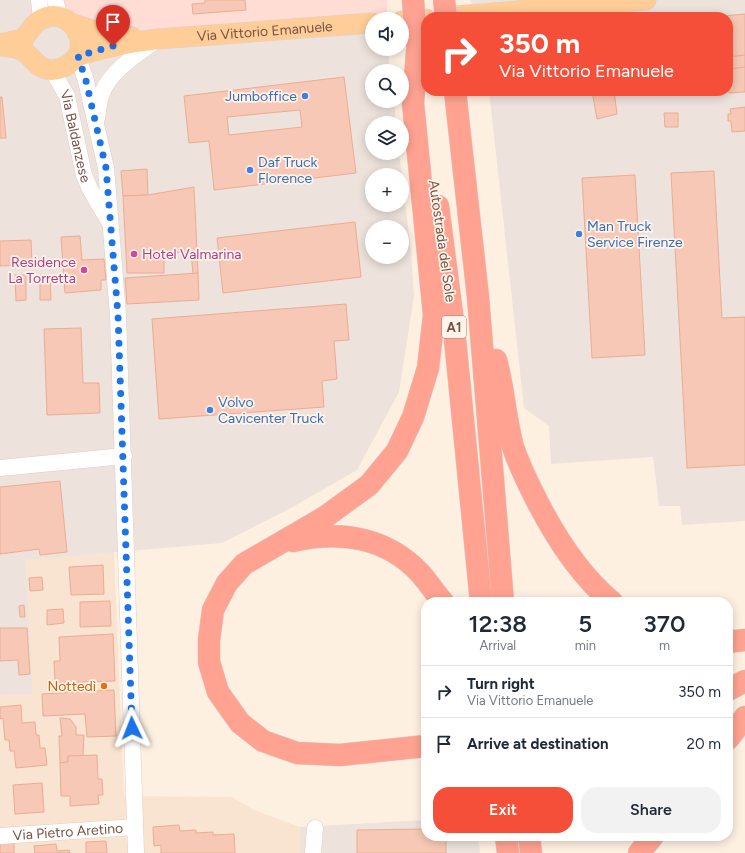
<!DOCTYPE html>
<html lang="en">
<head>
<meta charset="utf-8">
<style>
  :root { --surface:#fff; --page:#f2f2f3; --text:#1f2937; --muted:#747a83; --line:#e0e1e3; --accent:#f54e39 }
  body { margin:0; font-family:Figtree,sans-serif; background:var(--page); color:var(--text); height:100vh; display:flex; flex-direction:column; font-size:15px; white-space:nowrap }
  * { box-sizing:border-box; margin:0 }
  p { font-size:13px; color:var(--muted) }
  .icon { flex:none; width:22px; height:22px; fill:none; stroke:currentColor; stroke-width:2; stroke-linecap:round; stroke-linejoin:round }
  .map { position:relative; flex:1; overflow:hidden }
  .side { position:absolute; left:421px; top:597px; width:312px; height:244px; display:flex; flex-direction:column; background:var(--surface); border-radius:16px; box-shadow:0 2px 10px #0003 }
  .side>* { flex:none }
  .top-card { position:absolute; left:421px; top:12px; width:312px; height:84px; border-radius:16px; box-shadow:0 2px 10px #0003; background:#f54e39; color:#fff; overflow:hidden }
  .controls { position:absolute; left:365px; top:12px; display:grid; gap:8px }
  .controls a { display:grid; place-items:center; width:44px; height:44px; border-radius:50%; background:var(--surface); box-shadow:0 2px 10px #0003; font-size:20px }
  .pin { position:absolute; display:grid; place-items:center; width:34px; height:34px; color:#fff; margin:-41px -17px; border-radius:50% 50% 50% 0; rotate:-45deg; box-shadow:0 0 4px #0007 }
  .pin .icon { rotate:45deg }
  .me { position:absolute; width:44px; margin:-22px; rotate:358deg; stroke-linejoin:round; filter:drop-shadow(0 0 3px #0008) }
  .turn { display:flex; align-items:center; gap:14px; height:84px; padding:0 12px; font-size:18px }
  .turn .icon { width:52px; height:52px; stroke-width:2.5 }
  .turn b { display:block; font-size:28px; line-height:34px }
  .eta { display:flex; justify-content:space-evenly; align-items:center; height:68px; text-align:center }
  .eta b { font-size:24px; font-weight:600; line-height:28px }
  .cta { display:flex; gap:8px; margin-top:auto; padding:8px 12px }
  .cta a { flex:1; height:46px; border-radius:16px; background:var(--accent); color:#fff; font-size:16px; font-weight:600; line-height:46px; text-align:center }
  .cta a+a { background:var(--page); color:var(--text) }
  ul { padding:0; list-style:none }
  li { display:flex; align-items:center; gap:12px; height:52px; padding:0 12px; border-top:1px solid var(--line) }
  li div { flex:1 }
  li b { display:block; font-size:15px }
  li em { font-style:normal }
  .map>svg:first-child { display:block }
</style>
</head>
<body>
<div class="map">
<svg width="745" height="853" viewBox="0 0 745 853">
  <rect width="100%" height="100%" fill="#fef0e1"/>
  <path fill="#f9e3d1" d="M114,552L124,796L232,797L254,810L300,827V853H0V695L33,694L24,560Z"/>
  <path fill="#ffdcd4" d="M55,0H387V11L386,19H372L158,39L73,24Z"/>
  <g fill="#ede2dc" fill-rule="evenodd">
    <path d="M0,0H55L60,17L127,37L372,23V49H388L390,71H372V101H394L396,123H372V153H399L402,175H372V205H402V178L411,250L414,296L399,392L357,470L291,508L222,543L25,560L33,694L0,695ZM372,227H402V257H372Z"/>
    <path d="M470,0H745V521L682,525L680,506H659L653,457L551,464L549,426L524,408L489,91H728V17H477Z"/>
    <path d="M426,820V836H478L480,853H300V827Z"/>
  </g>
  <g fill="#f7c8b5" stroke="#ebac94" fill-rule="evenodd">
    <path d="M205,0H245L246,10L193,14L192,4L205,3Z"/>
    <path d="M745,14V92L729,93L728,80V17L722,16Z"/>
    <path d="M745,55V67L728,69V57Z"/>
    <path d="M344,77L356,173L214,190L209,141L189,143L184,96ZM300,110L302,127L229,135L227,117Z"/>
    <path d="M592,91H614L617,114L597,119Z"/>
    <path d="M0,97H2L6,138H0Z"/>
    <path d="M745,107V131L732,132L731,121H728V114H731L730,109Z"/>
    <path d="M664,113H678V127H665Z"/>
    <path d="M147,169L148,195L123,196L121,171Z"/>
    <path d="M714,171L722,318L745,317V465L687,468L671,173Z"/>
    <path d="M635,175L645,355L592,358L582,178Z"/>
    <path d="M194,187L198,273L193,274L191,252L164,253V273H127L123,196L148,195Z"/>
    <path d="M355,222L361,277L223,293L217,238Z"/>
    <path d="M80,236L82,260L104,259L106,280H101V290L65,293L61,237Z"/>
    <path d="M31,240L32,265L0,266V241Z"/>
    <path d="M198,273L199,300L127,304L125,278Z"/>
    <path d="M15,275H26V300L16,301Z"/>
    <path d="M40,275H50L51,300H40Z"/>
    <path d="M346,304L349,340L334,341L337,379L322,381L324,407L159,419L152,319Z"/>
    <path d="M81,328L83,383H99L100,413L47,415L44,329Z"/>
    <path d="M60,481L67,552L40,555L39,549L0,554V487Z"/>
    <path d="M103,565L104,594L71,595L69,567Z"/>
    <path d="M42,577L43,590L30,591L29,578Z"/>
    <path d="M110,601L111,626L80,627V602Z"/>
    <path d="M24,605L25,617H20L19,606Z"/>
    <path d="M63,609L64,623L47,625V610Z"/>
    <path d="M0,628H27L30,674L19,675L18,660L0,661Z"/>
    <path d="M113,634L115,681L55,683L54,661H60L59,637Z"/>
    <path d="M114,690L116,736L87,737L85,714L43,716L42,694Z"/>
    <path d="M21,705L22,723L35,722L36,735H39L40,748H45L47,765L16,768L14,751H10L9,740H5L3,718L0,719V707Z"/>
    <path d="M60,718L70,719L76,727V735H84L83,756H68V762L60,763L59,736H62Z"/>
    <path d="M97,755L98,779H102L103,795H98L99,804L70,806V796H61L60,763L68,762V756Z"/>
    <path d="M42,783L44,812L15,814L13,785Z"/>
    <path d="M179,825L180,831L196,830V833L213,832V835L234,834L235,853H161V845L154,846L153,827Z"/>
    <path d="M426,829V836H446V853H357V830Z"/>
    <path d="M106,841L107,853H86V842Z"/>
    <rect x="0" y="843" width="14" height="10"/>
    <path d="M56,844L57,851L69,850L70,853H35L34,846Z"/>
  </g>
  <g fill="none" stroke-linecap="round" stroke-linejoin="round">
    <defs>
      <g id="minor">
        <path d="M39,0L41,19"/>
        <path d="M55,0L60,17"/>
        <path d="M78,56L86,81L106,168L118,315L136,853"/>
        <path id="s1" d="M52,70L67,96L84,175L90,189L108,220"/>
        <path d="M97,118C98,110 99,101 102,93C111,70 139,53 158,39"/>
        <path d="M0,468L124,456"/>
        <path id="s2" d="M0,836L135,827"/>
        <path d="M313,853L315,828"/>
      </g>
      <g id="major">
        <path d="M445,17L646,0"/>
        <path d="M402,21L426,19"/>
        <path d="M73,24L99,32L132,37"/>
        <path d="M0,44L23,39C30,32 33,23 42,19C70,5 96,47 69,64C63,68 58,70 51,70C34,68 33,55 21,50C15,47 7,47 0,46"/>
        <path id="s3" d="M78,56C104,47 130,42 158,39L372,23"/>
      </g>
      <g id="highway">
        <path d="M417,52L413,103L434,315L428,368L413,417L397,451L369,485L325,517L244,564L227,583L213,610L209,640V662L218,692L240,723L263,741L297,753L340,755L426,746"/>
        <path d="M455,91L478,297L503,602"/>
        <path d="M438,206L454,329L481,602"/>
        <path d="M496,360C504,388 505,418 513,447C518,462 525,477 532,491C552,532 577,573 612,602"/>
        <path d="M293,541C340,530 386,537 420,573C428,582 435,593 443,602"/>
        <path d="M728,642L745,640"/>
        <path d="M728,690L745,681"/>
        <path d="M728,739L745,717"/>
        <path d="M506,836L508,853"/>
        <path d="M529,836L531,853"/>
        <path d="M639,853L653,836"/>
      </g>
    </defs>
    <use href="#minor" stroke="#e6ccbe" stroke-width="17"/>
    <use href="#major" stroke="#dcd2cf" stroke-width="21"/>
    <use href="#highway" stroke="#dcd2cf" stroke-width="23"/>
    <use href="#minor" stroke="#fff" stroke-width="16"/>
    <use href="#major" stroke="#ffcd97" stroke-width="20"/>
    <use href="#highway" stroke="#ffa291" stroke-width="22"/>
    <defs>
      <g id="highway-bridge">
        <path d="M413,0L416,42"/>
        <path d="M444,0L446,17"/>
      </g>
    </defs>
    <use href="#highway-bridge" stroke="#dcd2cf" stroke-width="23" stroke-linecap="butt"/>
    <use href="#highway-bridge" stroke="#ffa291" stroke-width="22"/>
  </g>
  <g fill="none" stroke-linecap="round" stroke-linejoin="round">
    <path stroke="#1a73e8" stroke-width="7" stroke-dasharray="0 12.6" d="M113,46L78,56L86,81L106,168L118,315L132,728"/>
  </g>
  <g fill="#3f7fe0" stroke="#fff4e9" stroke-width="1.5">
    <circle cx="305" cy="96" r="4"/>
    <circle cx="250" cy="170" r="4"/>
    <circle cx="579" cy="234" r="4"/>
    <circle cx="210" cy="410" r="4"/>
  </g>
  <g fill="#d1479c" stroke="#fff4e9" stroke-width="1.5">
    <circle cx="134" cy="254" r="4"/>
    <circle cx="84" cy="270" r="4"/>
  </g>
  <circle fill="#e8710a" stroke="#fff4e9" stroke-width="1.5" cx="104" cy="686" r="4"/>
  <g text-anchor="middle" dominant-baseline="central" stroke-width="3.5" stroke-linejoin="round" paint-order="stroke">
    <rect fill="#fff4e9" stroke="#a08376" stroke-width="1" x="442" y="316" width="24" height="22" rx="3"/>
    <g font-size="13" font-weight="bold" fill="#785245">
      <text x="454" y="327">A1</text>
    </g>
    <g font-size="14" fill="#785245" stroke="#fff4e9">
      <text stroke="none"><textPath href="#s3" startOffset="189">Via Vittorio Emanuele</textPath></text>
      <text stroke="none"><textPath href="#s1" startOffset="71">Via Baldanzese</textPath></text>
      <text transform="translate(442 241) rotate(82)">Autostrada del Sole</text>
      <text stroke="none"><textPath href="#s2" startOffset="68">Via Pietro Aretino</textPath></text>
    </g>
    <g font-size="14" fill="#366cbe" stroke="#fff4e9" text-anchor="start">
      <text x="297" y="96" text-anchor="end">Jumboffice</text>
      <text x="258" y="162">Daf Truck<tspan x="258" dy="16">Florence</tspan></text>
      <text x="587" y="226">Man Truck<tspan x="587" dy="16">Service Firenze</tspan></text>
      <text x="218" y="402">Volvo<tspan x="218" dy="16">Cavicenter Truck</tspan></text>
    </g>
    <g font-size="14" fill="#b23c85" stroke="#fff4e9" text-anchor="start">
      <text x="142" y="254">Hotel Valmarina</text>
      <text x="76" y="262" text-anchor="end">Residence<tspan x="76" dy="16">La Torretta</tspan></text>
    </g>
    <g font-size="14" fill="#c56008" stroke="#fff4e9" text-anchor="end">
      <text x="96" y="686">Nottedì</text>
    </g>
  </g>
</svg>
<div class="controls">
<a><svg class="icon" aria-label="sound" viewBox="0 0 24 24"><path d="M4 9h4l5-4v14l-5-4H4zM17 9q2 3 0 6"/></svg></a>
<a><svg class="icon" aria-label="search" viewBox="0 0 24 24"><circle cx="10" cy="10" r="6"/><path d="M15 15l6 6"/></svg></a>
<a><svg class="icon" aria-label="layers" viewBox="0 0 24 24"><path d="M12 4l9 5-9 5-9-5zM3 14l9 5 9-5"/></svg></a>
<a>+</a>
<a>−</a>
</div>
<div class="pin" style="left:113px;top:46px;background:#d93025"><svg class="icon" aria-label="arrive" viewBox="0 0 24 24"><path d="M6 21V4h12l-3 4 3 4H6"/></svg></div>
<svg class="me" style="left:132px;top:728px" viewBox="-20 -20 40 40"><path d="M0-17L14 15 0 8-14 15z" fill="#1a73e8" stroke="#fff" stroke-width="4"/></svg>
<div class="top-card">
<div class="turn"><svg class="icon" aria-label="right" viewBox="0 0 24 24"><path d="M7 20v-9h11M14 6l5 5-5 5"/></svg><div><b>350 m</b>Via Vittorio Emanuele</div></div>
</div>
<section class="side">
<div class="eta">
<div><b>12:38</b><p>Arrival</p></div>
<div><b>5</b><p>min</p></div>
<div><b>370</b><p>m</p></div>
</div>
<ul>
<li><svg class="icon" aria-label="right" viewBox="0 0 24 24"><path d="M7 20v-9h11M14 6l5 5-5 5"/></svg><div><b>Turn right</b><p>Via Vittorio Emanuele</p></div><em>350 m</em></li>
<li><svg class="icon" aria-label="arrive" viewBox="0 0 24 24"><path d="M6 21V4h12l-3 4 3 4H6"/></svg><div><b>Arrive at destination</b></div><em>20 m</em></li>
</ul>
<div class="cta"><a>Exit</a><a>Share</a></div>
</section>
</div>
</body>
</html>
